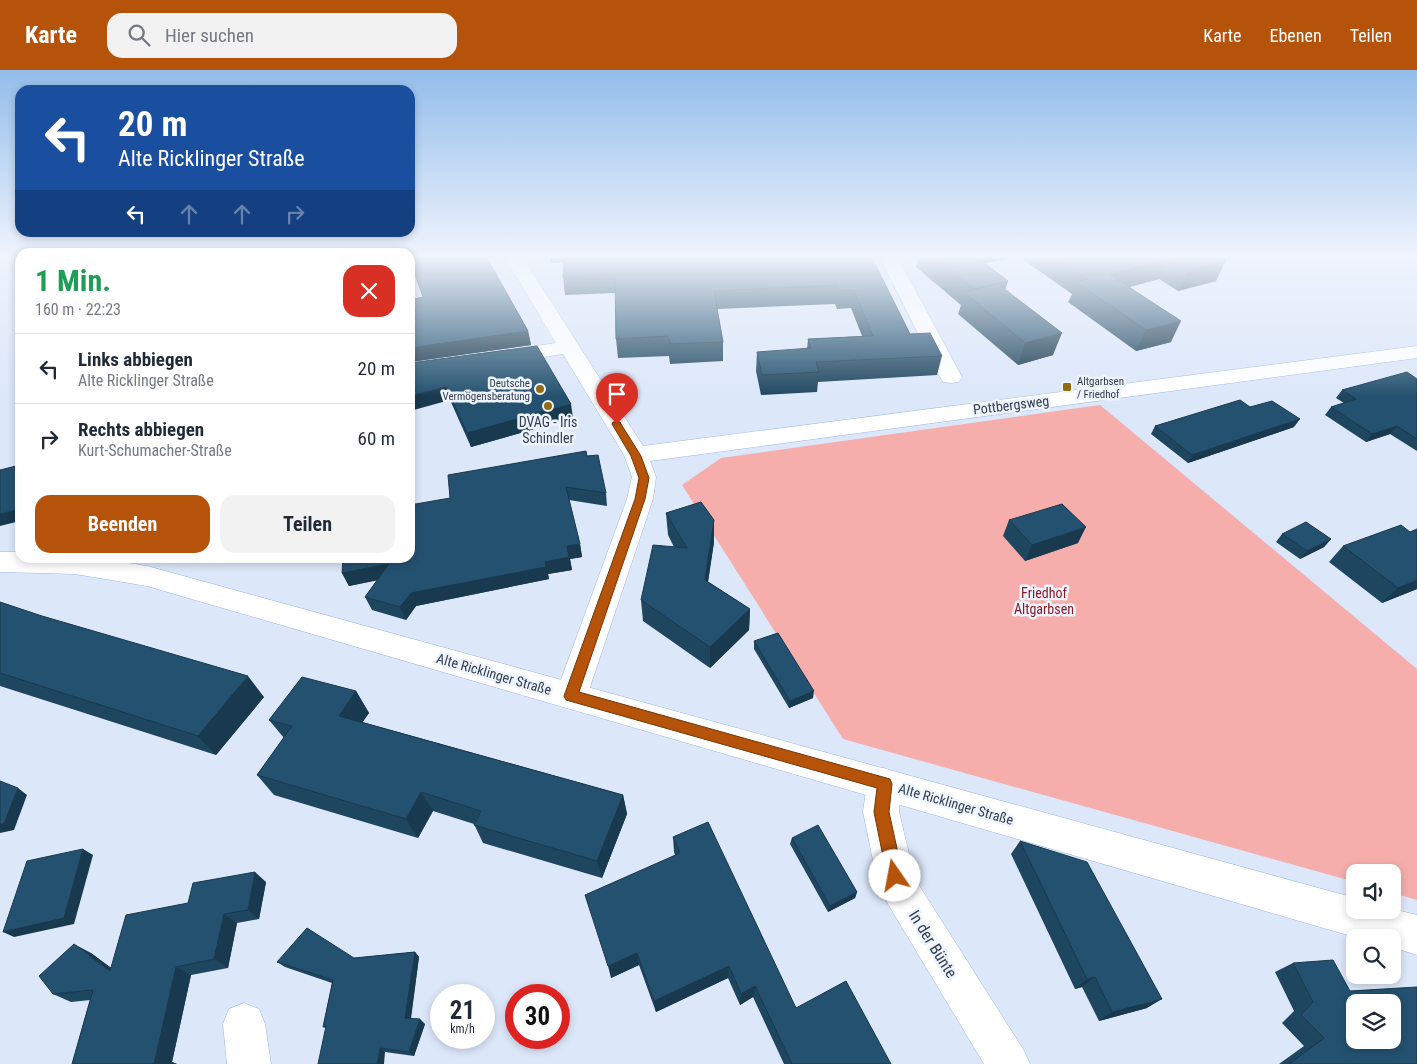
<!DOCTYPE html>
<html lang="de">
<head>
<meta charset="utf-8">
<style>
  :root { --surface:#fff; --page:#f2f2f3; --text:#1f2937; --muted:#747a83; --line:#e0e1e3; --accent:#b45309 }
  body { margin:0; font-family:"Roboto Condensed",sans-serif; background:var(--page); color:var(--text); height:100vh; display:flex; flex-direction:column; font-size:19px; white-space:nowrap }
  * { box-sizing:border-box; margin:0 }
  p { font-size:16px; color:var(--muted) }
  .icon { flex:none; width:28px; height:28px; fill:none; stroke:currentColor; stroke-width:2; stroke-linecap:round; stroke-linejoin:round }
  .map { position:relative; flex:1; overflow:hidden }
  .side { position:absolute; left:15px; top:178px; width:400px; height:315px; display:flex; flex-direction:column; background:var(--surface); border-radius:15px; box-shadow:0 2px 8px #0003 }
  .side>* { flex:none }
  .guide { position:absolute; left:15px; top:15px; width:400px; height:152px; border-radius:15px; box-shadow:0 2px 8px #0003; background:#1a4fa0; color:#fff; overflow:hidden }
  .controls { position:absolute; left:1346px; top:794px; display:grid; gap:10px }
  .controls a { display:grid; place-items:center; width:55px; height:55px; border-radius:10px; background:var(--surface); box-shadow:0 2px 8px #0003; font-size:25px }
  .speed { position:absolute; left:430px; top:914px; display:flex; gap:10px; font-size:25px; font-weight:700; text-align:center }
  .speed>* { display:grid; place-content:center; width:65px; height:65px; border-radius:50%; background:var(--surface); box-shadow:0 2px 8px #0003; line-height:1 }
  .speed small { font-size:12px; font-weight:400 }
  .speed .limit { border:8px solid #d22; background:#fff; color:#111 }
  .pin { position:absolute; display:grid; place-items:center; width:42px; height:42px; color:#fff; margin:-51px -21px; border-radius:50% 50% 50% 0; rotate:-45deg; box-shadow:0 0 5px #0007 }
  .pin .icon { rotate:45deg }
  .me { position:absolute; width:55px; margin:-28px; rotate:348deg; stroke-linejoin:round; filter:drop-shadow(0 0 4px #0008) }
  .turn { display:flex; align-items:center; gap:18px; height:105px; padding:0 20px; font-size:22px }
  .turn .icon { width:65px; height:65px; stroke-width:2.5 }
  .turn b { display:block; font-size:35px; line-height:42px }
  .lanes { display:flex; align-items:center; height:48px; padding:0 20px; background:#0003; justify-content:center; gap:25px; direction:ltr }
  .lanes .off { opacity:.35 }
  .round { display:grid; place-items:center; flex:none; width:52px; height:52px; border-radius:15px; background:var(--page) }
  .head { display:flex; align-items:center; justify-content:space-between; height:85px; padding:0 20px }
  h1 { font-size:30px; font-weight:700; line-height:38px; color:#1e9e55 }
  .cta { display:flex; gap:10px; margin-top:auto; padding:10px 20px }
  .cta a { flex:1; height:58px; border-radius:15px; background:var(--accent); color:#fff; font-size:20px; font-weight:700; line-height:58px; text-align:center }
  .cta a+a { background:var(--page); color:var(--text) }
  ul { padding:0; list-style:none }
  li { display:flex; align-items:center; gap:15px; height:70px; padding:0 20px; border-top:1px solid var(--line) }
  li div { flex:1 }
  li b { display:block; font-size:19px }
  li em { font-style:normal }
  header { display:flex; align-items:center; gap:30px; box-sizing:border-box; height:70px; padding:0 25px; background:var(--accent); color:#fff }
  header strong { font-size:24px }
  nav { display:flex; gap:28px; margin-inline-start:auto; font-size:18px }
  .search { width:350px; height:45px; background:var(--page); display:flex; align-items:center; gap:12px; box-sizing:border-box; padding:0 18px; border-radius:15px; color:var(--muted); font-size:19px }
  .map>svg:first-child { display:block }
</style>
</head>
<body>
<header>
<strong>Karte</strong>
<div class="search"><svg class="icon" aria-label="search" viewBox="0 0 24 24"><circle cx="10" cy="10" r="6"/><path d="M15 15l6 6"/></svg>Hier suchen</div>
<nav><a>Karte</a><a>Ebenen</a><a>Teilen</a></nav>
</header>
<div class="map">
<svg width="1417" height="994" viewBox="0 0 1417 994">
  <rect width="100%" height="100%" fill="#dce7fa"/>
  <path fill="#f5aeac" d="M1100,335L1417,599V830L1393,823L1392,802H1355V812L843,669L682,415L721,388Z"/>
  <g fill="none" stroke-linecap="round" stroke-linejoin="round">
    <defs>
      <g id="minor">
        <path d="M505,188H523L643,376L1417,276V288L650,391L656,407L653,429L587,626L582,636L571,639L560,636L555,626L627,429L632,407L624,385L563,284L503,293L496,291L493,287L496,283L503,281L556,273Z"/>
        <path d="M880,188H898L962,307L959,312L951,313L943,312L940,307Z"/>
        <path d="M884,698L896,703L901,714L899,742L915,809L1023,979L1030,994H984L888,834L882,821L876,805L863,742L867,714L872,703Z"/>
        <path d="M244,933L259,939L265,954L271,994H227L223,954L229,939Z"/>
      </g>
      <path id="secondary" d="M0,482H20V488H97L147,496L1355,828V840L1392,839L1417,845V885L1392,877V868H1358L147,516L75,504L0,502Z"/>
    </defs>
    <use href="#minor" stroke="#9db7e4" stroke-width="1"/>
    <use href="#secondary" stroke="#9db7e4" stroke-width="1"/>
    <use href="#minor" fill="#fff" fill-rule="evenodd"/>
    <use href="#secondary" fill="#fff" fill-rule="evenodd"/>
  </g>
  <g fill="#1f465f">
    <path d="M415,188H487L528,261L531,275L410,292V230L423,227L412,195L417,194Z"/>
    <path d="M550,188H872L910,264L942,286L937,305L818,312L817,322L761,325L756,301L757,282L807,279L808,269L862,266L851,238L837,239L835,234L717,239L723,272V291L670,294L669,286L618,288L616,269L615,223L565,225L563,207L564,192L551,193Z"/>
    <path d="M918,188H1010L985,193L1008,211L1005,219L1053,285L1018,295L958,244L961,235L916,197Z"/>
    <path d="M1021,188H1222L1216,211L1178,221L1159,209L1129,217L1171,272L1136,281L1068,232L1072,224Z"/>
    <path d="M410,293L573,348L471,377L450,330Z"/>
    <path d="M1417,309V381L1390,364L1366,372L1325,345L1331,337L1344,333L1336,328L1342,320Z"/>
    <path d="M1250,337L1294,357L1188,393L1151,364L1155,356Z"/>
    <path d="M587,386L606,423L607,436L569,430L580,474L582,487L570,489L572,500L548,504L549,509L416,536L406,550L372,540L365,527L377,510L349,516L342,503L450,428Z"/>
    <path d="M666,443L714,450V472L708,512L750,539L749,560L710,598L643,551L641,530L674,477L668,465Z"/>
    <path d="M1009,450L1078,473L1025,491L1003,466Z"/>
    <path d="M1282,464L1331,469L1324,477L1300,489L1276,472Z"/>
    <path d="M1343,476L1417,519L1382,533L1329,492Z"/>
    <path d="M0,532L264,627L216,685L0,616Z"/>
    <path d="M754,571L813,628L789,638L754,579Z"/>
    <path d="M356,621L369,643L362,652L623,725L627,744L602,808L483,773L474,754L433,741L418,768L274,725L257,705L284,668L269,650Z"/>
    <path d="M673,767L796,938L891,994H784L753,927L740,935L728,908L656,942L639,895L611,908L675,785L674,782Z"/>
    <path d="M792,768L857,822L855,828L828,842L790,774Z"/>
    <path d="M1020,771L1147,938L1099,951L1082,917L1075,919L1011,784Z"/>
    <path d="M266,812L259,849L237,853L228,898L191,905L172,992L177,994H72L90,930L71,932L53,924L91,883L111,898L188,833Z"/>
    <path d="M415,882L419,887L411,949L425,954L414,986L385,982L323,957L332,913L285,897L277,892L354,888Z"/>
    <path d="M1293,893L1350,921L1406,918L1417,994H1279L1304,976L1282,953L1294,941L1275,902Z"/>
  </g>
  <g fill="#19394e">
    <path d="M963,188H1010L960,199Z"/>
    <path d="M1168,189L1159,209L1100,225L1109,204Z"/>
    <path d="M1226,190L1216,211L1178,221L1188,200Z"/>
    <path d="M1008,211L1001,233L974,219Z"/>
    <path d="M1181,251L1171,272L1136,281L1146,260Z"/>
    <path d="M528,261L531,275L410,292V278Z"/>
    <path d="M1062,263L1053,285L1018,295L1025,273Z"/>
    <path d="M446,317L450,330L410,341V326Z"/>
    <path d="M571,334L573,348L471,377L467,363Z"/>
    <path d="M1300,349L1294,357L1188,393L1192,385Z"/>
    <path d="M1397,356L1390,364L1366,372L1372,364Z"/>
    <path d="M20,439V451L0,456V444Z"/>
    <path d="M714,450V472L705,531V510Z"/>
    <path d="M1086,457L1078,473L1025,491L1032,475Z"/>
    <path d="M1331,469L1324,477L1300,489L1307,481Z"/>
    <path d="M580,474L582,487L570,489L572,500L548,504L549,509L416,536L406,550L400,537L411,523L545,492L567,476Z"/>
    <path d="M389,494L394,507L349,516L342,503Z"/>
    <path d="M1417,510V519L1382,533L1398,518Z"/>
    <path d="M750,539L749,560L710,598V577Z"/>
    <path d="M248,606L264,627L216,685L198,666Z"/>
    <path d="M356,621L369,643L353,666L339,646Z"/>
    <path d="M814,621L813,628L789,638L790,631Z"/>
    <path d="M18,718L27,725L14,760L0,763V754Z"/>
    <path d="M421,722L433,741L418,768L406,749Z"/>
    <path d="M623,725L627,744L602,808L597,791Z"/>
    <path d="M83,779L93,785L74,854L14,867L3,862Z"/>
    <path d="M255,802L266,812L259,849L248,840Z"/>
    <path d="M857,822L855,828L828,842L830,836Z"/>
    <path d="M224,844L237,853L228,898L214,889Z"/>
    <path d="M74,874L91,883L126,909L110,901Z"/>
    <path d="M415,882L419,887L410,953L405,948Z"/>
    <path d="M637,883L639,895L611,908L608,896Z"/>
    <path d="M729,896L728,908L656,942L654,931Z"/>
    <path d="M176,897L191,905L172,992L177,994H154Z"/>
    <path d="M1095,907L1082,917L1075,919L1087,909Z"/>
    <path d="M755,916L753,927L740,935L741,924Z"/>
    <path d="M1162,929L1147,938L1099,951L1112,942Z"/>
    <path d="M420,949L425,954L414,986L409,982Z"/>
    <path d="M380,978L385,982L384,994H377Z"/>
  </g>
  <g fill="#24516f" stroke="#19394e" fill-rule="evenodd">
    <path d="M416,188H487L528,261L410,278V230L423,227L412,195L419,193Z"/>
    <path d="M564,188H872L910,264L930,263L942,286L816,292L819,302L762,305L757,282L811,278L808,269L873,266L854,220H840L837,215L714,221L723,272L670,274L668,266L616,269L615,204L563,207Z"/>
    <path d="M936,188H977L1008,211L974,219Z"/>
    <path d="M1057,188H1222L1226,190L1188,200L1168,189L1109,204L1181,251L1146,260L1076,212L1088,209Z"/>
    <path d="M998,214L1062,263L1025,273L964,222Z"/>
    <path d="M537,276L571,334L467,363L446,317L410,326V293Z"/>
    <path d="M1407,302L1417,309V369L1397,356L1372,364L1331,337L1356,329L1342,320Z"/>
    <path d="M1240,330L1250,337L1272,331L1300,349L1192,385L1155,356Z"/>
    <path d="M586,381L587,386L598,385L606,423L566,417L580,474L567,476L569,487L545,492L546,497L411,523L400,537L365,527L389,494L342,503L343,488H410V435L450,428L448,405Z"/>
    <path d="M20,395V439L0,444V400Z"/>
    <path d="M701,432L714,450L705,510L750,539L710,577L641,530L653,475L687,478L666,443Z"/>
    <path d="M1062,434L1086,457L1032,475L1009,450Z"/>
    <path d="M1306,452L1331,469L1307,481L1282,464Z"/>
    <path d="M1401,455L1410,462L1417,459V510L1398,518L1343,476Z"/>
    <path d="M0,532L42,546L248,606L198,666L0,603Z"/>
    <path d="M778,563L814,621L790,631L754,571Z"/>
    <path d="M302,607L356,621L339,646L623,725L597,791L474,755L481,741L421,722L406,749L257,705L292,656L269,650Z"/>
    <path d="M0,711L18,718L4,754H0Z"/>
    <path d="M708,752L796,938L846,911L891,994H792L755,916L741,924L729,896L654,931L637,883L608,896L585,825L680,783L673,767Z"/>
    <path d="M818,755L857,822L830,836L792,768Z"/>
    <path d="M1020,771L1087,792L1162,929L1112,942L1095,907L1087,909Z"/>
    <path d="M83,779L64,848L3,862L27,791Z"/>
    <path d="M255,802L248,840L224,844L214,889L176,897L154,994H72L93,920L53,924L39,906L74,874L110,901L126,845L188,833L193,813Z"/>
    <path d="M307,858L354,888L415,882L405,948L420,949L409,982L380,978L377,994H318L326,956L323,957L333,910L277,892Z"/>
    <path d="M1333,890L1350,921L1417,917V994H1289L1324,968L1301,945L1313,932L1293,893ZM1355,932H1392V970H1355Z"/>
  </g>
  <linearGradient id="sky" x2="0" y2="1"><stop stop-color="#93bdeb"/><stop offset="0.57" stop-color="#eff4fd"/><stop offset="1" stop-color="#eff4fd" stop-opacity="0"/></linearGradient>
  <rect width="1417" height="327" fill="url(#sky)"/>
  <path fill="#b45309" stroke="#753606" d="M613,352H620L621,354L641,386L649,408L645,429L579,622L890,709L892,714L889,742L903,806L900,811L895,813L889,811L887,806L874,742L877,718L566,630L564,626L635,429L639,408L631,386L612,354Z"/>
  <g fill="#926a12" stroke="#eef4fd" stroke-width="2">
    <rect x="1062" y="312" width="10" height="10" rx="2.5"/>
    <circle cx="540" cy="319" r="5"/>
    <circle cx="548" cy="336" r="5"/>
  </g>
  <g text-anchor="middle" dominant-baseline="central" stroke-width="5" stroke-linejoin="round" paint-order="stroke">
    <g font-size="11" fill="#323d4f" stroke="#eef4fd" text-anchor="start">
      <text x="1077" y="311">Altgarbsen<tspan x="1077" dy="13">/ Friedhof</tspan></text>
      <text x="530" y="313" text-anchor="end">Deutsche<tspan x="530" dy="13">Vermögensberatung</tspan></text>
    </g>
    <g font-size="14" fill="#323d4f" stroke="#eef4fd">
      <text transform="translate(1011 335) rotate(-7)">Pottbergsweg</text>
      <text transform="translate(494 604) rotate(16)">Alte Ricklinger Straße</text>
      <text transform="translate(956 734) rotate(16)">Alte Ricklinger Straße</text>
    </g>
    <g font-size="14" fill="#323d4f" stroke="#eef4fd">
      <text x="548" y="352">DVAG - Iris<tspan x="548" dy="16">Schindler</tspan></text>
    </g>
    <g font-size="14" fill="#871d28" stroke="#eef4fd">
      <text x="1044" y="523">Friedhof<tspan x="1044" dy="16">Altgarbsen</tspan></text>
    </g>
    <g font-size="16" fill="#323d4f" stroke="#eef4fd">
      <text transform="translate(933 874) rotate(58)">In der Bünte</text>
    </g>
  </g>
</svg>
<div class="controls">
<a><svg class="icon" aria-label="sound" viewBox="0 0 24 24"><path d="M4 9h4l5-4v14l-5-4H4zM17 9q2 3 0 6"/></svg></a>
<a><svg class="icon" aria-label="search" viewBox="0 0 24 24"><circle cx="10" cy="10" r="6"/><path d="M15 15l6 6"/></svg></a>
<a><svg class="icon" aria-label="layers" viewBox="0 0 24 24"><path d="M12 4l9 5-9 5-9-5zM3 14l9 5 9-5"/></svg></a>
</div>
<div class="speed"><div>21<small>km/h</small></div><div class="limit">30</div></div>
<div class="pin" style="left:617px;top:354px;background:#d93025"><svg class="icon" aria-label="arrive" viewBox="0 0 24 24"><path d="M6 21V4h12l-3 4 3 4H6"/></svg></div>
<svg class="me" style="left:895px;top:806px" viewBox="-20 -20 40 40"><circle r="19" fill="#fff"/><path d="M0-13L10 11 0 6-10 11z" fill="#b45309"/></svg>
<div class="guide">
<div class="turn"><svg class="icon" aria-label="left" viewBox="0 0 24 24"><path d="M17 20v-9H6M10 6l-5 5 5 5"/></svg><div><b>20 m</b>Alte Ricklinger Straße</div></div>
<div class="lanes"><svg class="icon" aria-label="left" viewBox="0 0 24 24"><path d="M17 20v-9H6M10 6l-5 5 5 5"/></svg><svg class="icon off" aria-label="ahead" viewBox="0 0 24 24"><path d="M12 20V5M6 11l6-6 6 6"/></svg><svg class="icon off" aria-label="ahead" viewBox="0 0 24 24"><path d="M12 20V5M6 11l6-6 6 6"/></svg><svg class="icon off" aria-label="right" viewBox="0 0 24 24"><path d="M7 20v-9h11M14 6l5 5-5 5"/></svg></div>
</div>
<section class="side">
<div class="head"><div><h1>1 Min.</h1><p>160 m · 22:23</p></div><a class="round" style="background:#d93025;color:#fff"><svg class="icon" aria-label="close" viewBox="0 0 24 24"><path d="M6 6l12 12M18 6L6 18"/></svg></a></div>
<ul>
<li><svg class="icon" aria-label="left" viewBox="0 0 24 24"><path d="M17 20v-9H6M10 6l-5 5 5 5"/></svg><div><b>Links abbiegen</b><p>Alte Ricklinger Straße</p></div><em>20 m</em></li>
<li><svg class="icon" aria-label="right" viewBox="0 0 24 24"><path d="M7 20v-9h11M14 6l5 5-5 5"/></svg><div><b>Rechts abbiegen</b><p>Kurt-Schumacher-Straße</p></div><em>60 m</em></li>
</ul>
<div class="cta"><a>Beenden</a><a>Teilen</a></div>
</section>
</div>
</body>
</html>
